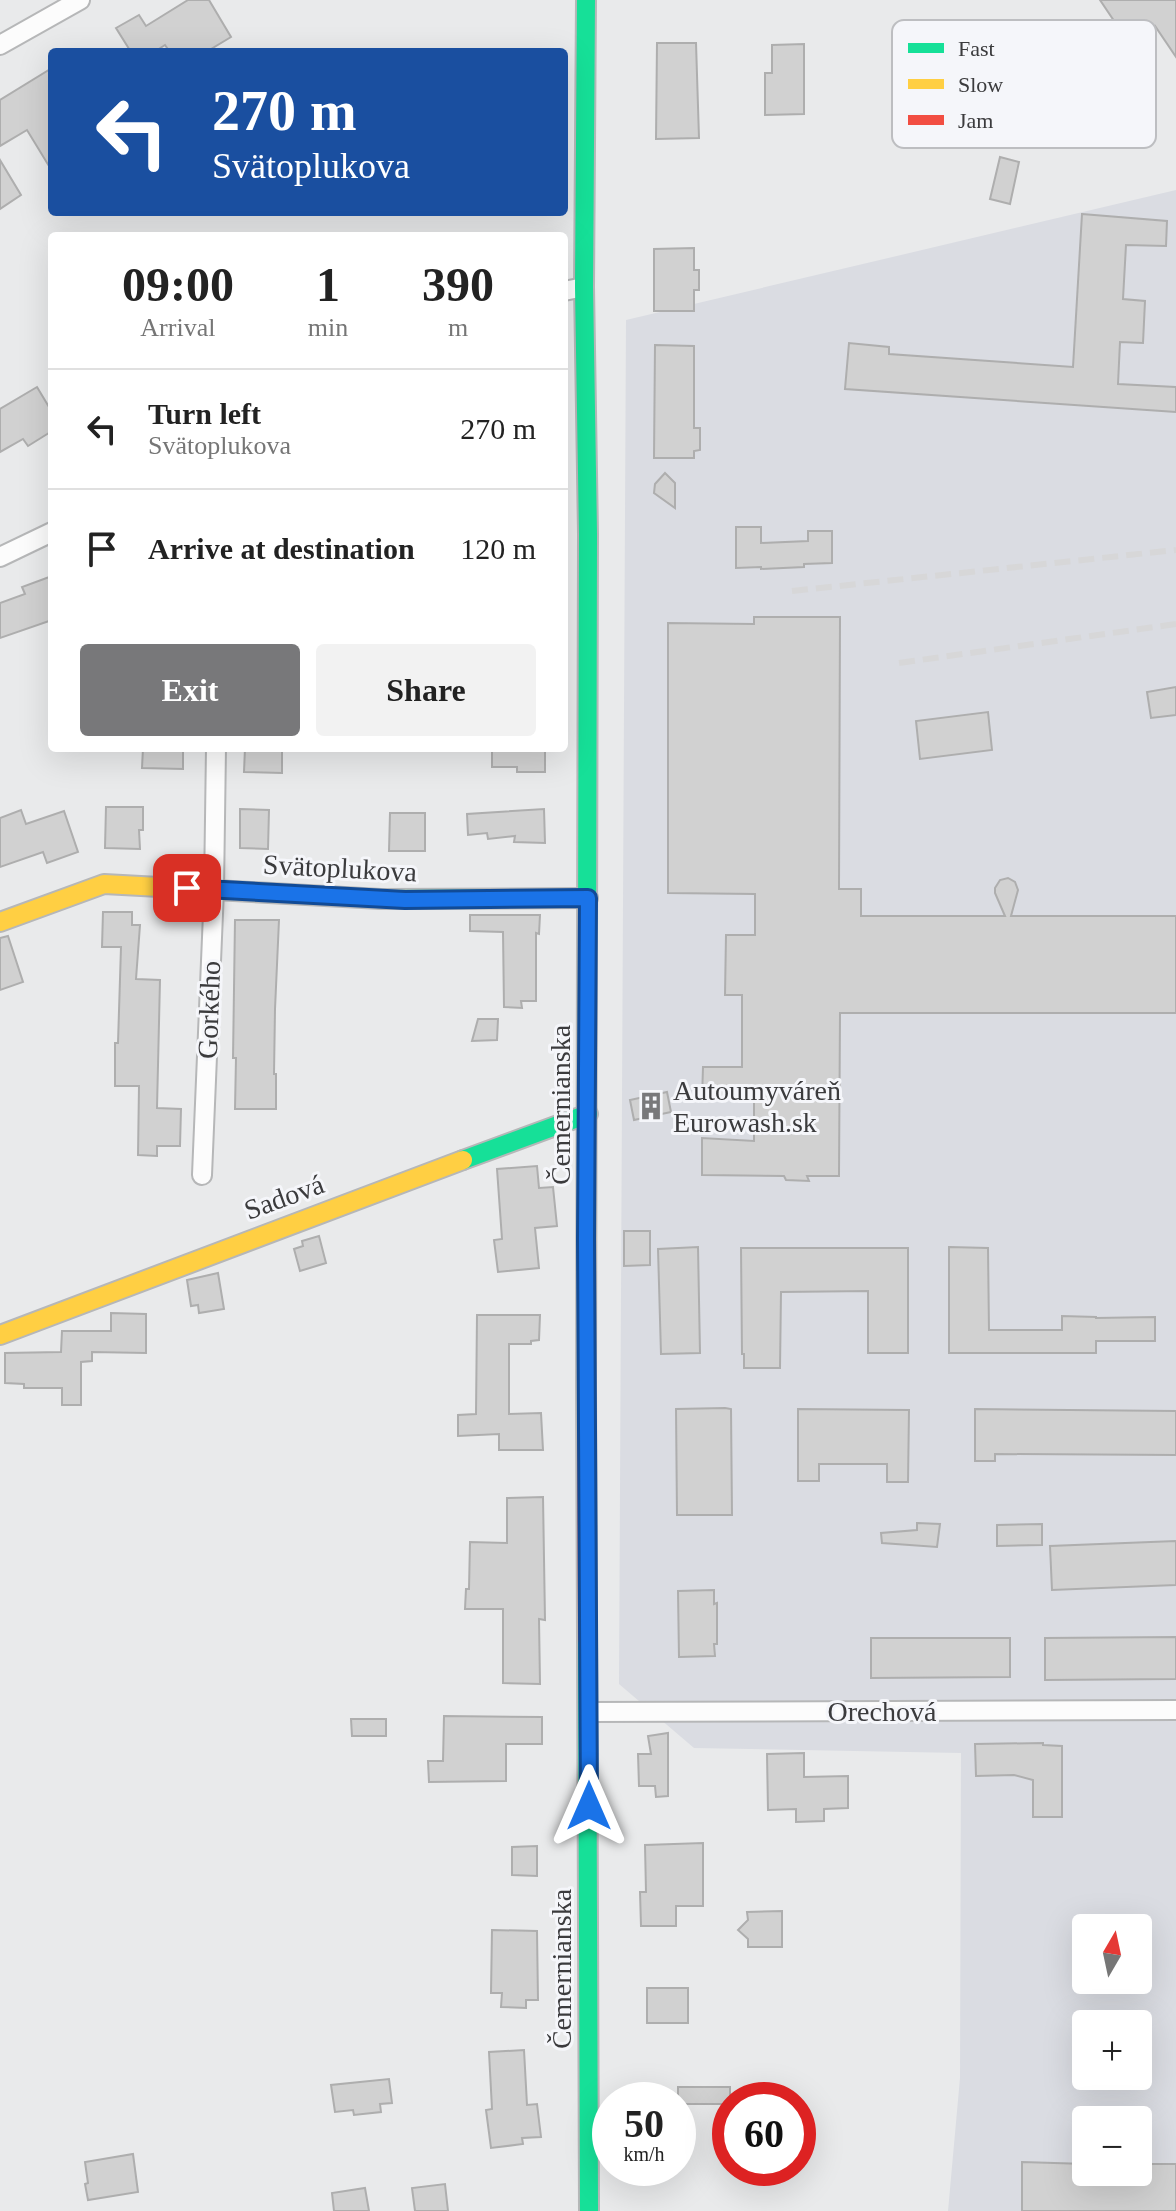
<!DOCTYPE html>
<html lang="en">
<head>
<meta charset="utf-8">
<style>
  :root { --surface:#fff; --page:#f2f2f2; --text:#222; --muted:#767676; --line:#e0e0e0; --accent:#78787a }
  body { margin:0; font-family:Georgia,serif; background:var(--page); color:var(--text); height:100vh; display:flex; flex-direction:column; font-size:30px; white-space:nowrap }
  * { box-sizing:border-box; margin:0 }
  p { font-size:26px; color:var(--muted) }
  .icon { flex:none; width:44px; height:44px; fill:none; stroke:currentColor; stroke-width:2; stroke-linecap:round; stroke-linejoin:round }
  .map { position:relative; flex:1; overflow:hidden }
  .panel { position:absolute; left:48px; top:232px; width:520px; height:520px; display:flex; flex-direction:column; background:var(--surface); border-radius:8px; box-shadow:0 8px 32px #0002 }
  .panel>* { flex:none }
  .top-card { position:absolute; left:48px; top:48px; width:520px; height:168px; border-radius:8px; box-shadow:0 8px 32px #0002; background:#1a4fa0; color:#fff; overflow:hidden }
  .needle { width:52px; rotate:9deg }
  .controls { position:absolute; left:1072px; top:1914px; display:grid; gap:16px }
  .controls a { display:grid; place-items:center; width:80px; height:80px; border-radius:8px; background:var(--surface); box-shadow:0 8px 32px #0002; font-size:40px }
  .speed { position:absolute; left:592px; top:2082px; display:flex; gap:16px; font-size:40px; font-weight:700; text-align:center }
  .speed>* { display:grid; place-content:center; width:104px; height:104px; border-radius:50%; background:var(--surface); box-shadow:0 8px 32px #0002; line-height:1 }
  .speed small { font-size:20px; font-weight:400 }
  .speed .limit { border:12px solid #d22; background:#fff; color:#111 }
  .pin { position:absolute; display:grid; place-items:center; width:68px; height:68px; color:#fff; margin:-34px; border-radius:16px; box-shadow:0 4px 12px #0006 }
  .me { position:absolute; width:88px; margin:-44px; rotate:0deg; stroke-linejoin:round; filter:drop-shadow(0 0 6px #0008) }
  .turn { display:flex; align-items:center; gap:28px; height:168px; padding:0 32px; font-size:36px }
  .turn .icon { width:104px; height:104px; stroke-width:2.5 }
  .turn b { display:block; font-size:56px; line-height:68px }
  .eta { display:flex; justify-content:space-evenly; align-items:center; height:136px; text-align:center }
  .eta b { font-size:48px; font-weight:700; line-height:56px }
  .button { display:flex; gap:16px; margin-top:auto; padding:16px 32px }
  .button a { flex:1; height:92px; border-radius:8px; background:var(--accent); color:#fff; font-size:32px; font-weight:700; line-height:92px; text-align:center }
  .button a+a { background:var(--page); color:var(--text) }
  ul { padding:0; list-style:none }
  li { display:flex; align-items:center; gap:24px; height:120px; padding:0 32px; border-top:2px solid var(--line) }
  li div { flex:1 }
  li b { display:block; font-size:30px }
  li em { font-style:normal }
  .map>svg:first-child { display:block }
</style>
</head>
<body>
<div class="map">
<svg width="1176" height="2211" viewBox="0 0 1176 2211">
  <rect width="100%" height="100%" fill="#e9eaeb"/>
  <path fill="#dadce2" fill-rule="evenodd" d="M1176,190V2211H948L960,2078L961,1753L694,1748L619,1684L626,320ZM1086,1928H1138V1980H1086ZM1086,2024H1138V2076H1086ZM1086,2120H1138V2172H1086Z"/>
  <g fill="#d1d1d1" stroke="#aeaeae" stroke-width="2">
    <path d="M188,0H209L231,37L206,52H170L165,45L154,52H131L116,28L139,15L146,26Z"/>
    <path d="M1100,0H1176V57L1155,26L1129,43Z"/>
    <path d="M657,43H696L699,138L656,139Z"/>
    <path d="M804,44V114L765,115V73H772V45Z"/>
    <path d="M52,68V171L27,130L0,146V100Z"/>
    <path d="M1000,157L1019,162L1010,204L990,199Z"/>
    <path d="M0,160L21,195L0,209Z"/>
    <path d="M1082,214L1167,221L1166,246L1126,245L1123,299L1145,301L1143,343L1120,342L1118,384L1176,387V412L845,389L849,343L889,347V354L1073,367Z"/>
    <path d="M694,248V270H699V290H694V311H654V249Z"/>
    <path d="M655,345L694,346V428H700V450L694,451V458H654Z"/>
    <path d="M37,387L52,412V431L28,446L23,439L0,452V409Z"/>
    <path d="M665,473L675,483V508L654,493L655,484Z"/>
    <path d="M736,527H761V543L808,541V531H832V563L804,564V567L761,569V567L736,568Z"/>
    <path d="M52,576V620L0,638V603L25,594L22,587Z"/>
    <path d="M754,617H840L839,889H861V916H1005L995,893V888L1000,880L1008,878L1015,882L1018,890L1011,916H1176V1013H840L839,1176H807L809,1181L786,1180L784,1176L702,1175V1138L754,1141V1099L702,1100L703,1067H742V995H725L726,935H755V894L668,893V623L754,624Z"/>
    <path d="M1176,687V715L1151,718L1147,692Z"/>
    <path d="M988,712L992,750L920,759L916,721Z"/>
    <path d="M143,748H183V769L142,768Z"/>
    <path d="M245,748H282V773L244,772Z"/>
    <path d="M492,748H545V772H517V767H492Z"/>
    <path d="M106,807H143V830H139L140,849L105,848Z"/>
    <path d="M240,809L269,810L268,849L240,848Z"/>
    <path d="M544,809L545,843L514,842L515,836L488,839L487,833L468,835L467,814Z"/>
    <path d="M21,810L26,824L64,811L78,852L47,863L43,852L0,867V818Z"/>
    <path d="M390,813H425V851H389Z"/>
    <path d="M103,912H132V925H140L136,979L160,980L157,1108L181,1109L180,1146H157V1156L138,1155L139,1086H115V1043H118L121,947H102Z"/>
    <path d="M470,915H540L539,934L536,933V1001H521L522,1008L504,1007L503,932L470,931Z"/>
    <path d="M235,920H279L275,1009L274,1074H276V1109H235L236,1058H233Z"/>
    <path d="M8,936L23,982L0,990V938Z"/>
    <path d="M478,1019H498L497,1040L472,1041Z"/>
    <path d="M667,1092L671,1112L634,1120L630,1100Z"/>
    <path d="M537,1166L539,1188L553,1187L557,1226L535,1228L539,1268L498,1272L494,1240L502,1239L497,1169Z"/>
    <path d="M624,1231H650V1265L624,1266Z"/>
    <path d="M319,1236L326,1263L300,1271L294,1249L303,1246L302,1241Z"/>
    <path d="M698,1247L700,1353L661,1354L658,1249Z"/>
    <path d="M949,1247L988,1248L989,1330H1062V1316L1096,1317V1318L1155,1317V1341H1096V1353H949Z"/>
    <path d="M741,1248H908V1353H868V1291L781,1292L780,1368H744V1354H742Z"/>
    <path d="M218,1273L224,1309L199,1313L198,1305L191,1306L187,1280Z"/>
    <path d="M111,1313L146,1314V1353L92,1352V1361L81,1362V1405H62V1388H24V1384L5,1383V1353L61,1352L62,1331H111Z"/>
    <path d="M477,1315H540L539,1340L531,1341V1344H509V1414L541,1413L543,1450H499V1434L458,1436V1415L476,1414Z"/>
    <path d="M725,1408L731,1409L732,1515H677L676,1409Z"/>
    <path d="M798,1409L909,1410L908,1482H887V1464H819V1481H798Z"/>
    <path d="M975,1409L1176,1411V1455L995,1454V1461H975Z"/>
    <path d="M543,1497L545,1620L539,1619L540,1684L503,1683V1609H465L466,1589H469L470,1542L507,1543V1498Z"/>
    <path d="M917,1523L940,1524L937,1547L882,1543L881,1533L917,1530Z"/>
    <path d="M1042,1524V1545L997,1546V1525Z"/>
    <path d="M1176,1541V1585L1052,1590L1050,1546Z"/>
    <path d="M714,1590V1604L717,1603V1644H714L715,1656L679,1657L678,1591Z"/>
    <path d="M1176,1637V1679L1045,1680V1638Z"/>
    <path d="M871,1638H1010V1677L871,1678Z"/>
    <path d="M444,1716L542,1717V1744H506V1781L429,1782L428,1761H443Z"/>
    <path d="M351,1719H386V1736H352Z"/>
    <path d="M668,1733V1796L656,1797L655,1786H639L638,1754H651L648,1736Z"/>
    <path d="M1043,1743V1745L1062,1746V1817H1033V1780L1014,1775L976,1776L975,1744Z"/>
    <path d="M804,1753V1777L848,1776V1808L824,1809V1821L796,1822V1809L768,1810L767,1754Z"/>
    <path d="M703,1843V1906H676V1926H641L640,1892H646L645,1845Z"/>
    <path d="M537,1846V1876L512,1875V1847Z"/>
    <path d="M782,1911V1947H748V1939L738,1930L748,1920L747,1912Z"/>
    <path d="M492,1930L537,1931L538,2000H526V2008L501,2007L502,1993H491Z"/>
    <rect x="647" y="1988" width="41" height="35"/>
    <path d="M524,2050L527,2105L537,2104L541,2137L522,2138L523,2144L491,2148L486,2110L492,2109L489,2052Z"/>
    <path d="M389,2079L392,2103L380,2104L381,2112L354,2115L353,2110L335,2112L331,2085Z"/>
    <rect x="678" y="2087" width="52" height="17"/>
    <path d="M133,2154L138,2192L88,2200L85,2184L88,2183L85,2162Z"/>
    <path d="M1022,2162L1086,2164V2172H1138V2164H1176V2211H1022Z"/>
    <path d="M445,2184L448,2211H415L412,2188Z"/>
    <path d="M365,2188L369,2211H334L332,2193Z"/>
  </g>
  <g fill="none" stroke-linecap="round" stroke-linejoin="round">
    <defs>
      <g id="street">
        <path d="M0,45L80,0"/>
        <path d="M564,291L584,287"/>
        <path d="M0,557L52,532"/>
        <path d="M202,1175L214,890L216,748"/>
        <path d="M589,1712L1176,1710"/>
      </g>
      <g id="fast">
        <path d="M586,0L584,287L588,534L587,937"/>
        <path d="M381,899L588,898"/>
        <path d="M463,1160L588,1114"/>
        <path d="M587,1639L589,2211"/>
      </g>
      <g id="slow">
        <path d="M0,922L104,884L381,899"/>
        <path d="M0,1335L463,1160"/>
        <path d="M586,1386L587,937"/>
      </g>
      <path id="jam" d="M586,1386L587,1639"/>
    </defs>
    <use href="#street" stroke="#b6b7b8" stroke-width="22"/>
    <use href="#fast" stroke="#b6b7b8" stroke-width="22"/>
    <use href="#slow" stroke="#b6b7b8" stroke-width="22"/>
    <use href="#jam" stroke="#b6b7b8" stroke-width="22"/>
    <use href="#street" stroke="#fcfcfc" stroke-width="18"/>
    <use href="#fast" stroke="#16e098" stroke-width="18"/>
    <use href="#slow" stroke="#ffcf43" stroke-width="18"/>
    <use href="#jam" stroke="#f24e42" stroke-width="18"/>
    <g stroke="#d7d7d8" stroke-width="6" stroke-dasharray="16 8" stroke-linecap="butt">
      <path d="M792,591L1176,550"/>
      <path d="M899,663L1176,624"/>
    </g>
  </g>
  <g fill="none" stroke-linecap="round" stroke-linejoin="round">
    <defs>
      <path id="route" d="M187,888L405,900L588,898L586,1239L589,1806"/>
    </defs>
    <use href="#route" stroke="#114b97" stroke-width="20"/>
    <use href="#route" stroke="#1a73e8" stroke-width="14"/>
  </g>
  <defs>
    <symbol id="building-bare" viewBox="-9 -9 18 18"><path d="M-4-6H4V6H1V3H-1V6H-4ZM-2.5-4.3h1.7v1.8h-1.7ZM.8-4.3h1.7v1.8H.8ZM-2.5-1h1.7V.8h-1.7ZM.8-1h1.7V.8H.8Z" fill="#78787a" stroke="#f5f6fa" stroke-width="2.5" paint-order="stroke"/></symbol>
  </defs>
  <g fill-rule="evenodd">
    <use href="#building-bare" x="631" y="1086" width="40" height="40"/>
  </g>
  <g text-anchor="middle" dominant-baseline="central" stroke-width="6" stroke-linejoin="round" paint-order="stroke">
    <g font-size="28" fill="#3b3b3d" stroke="#f5f6fa">
      <text transform="translate(340 868) rotate(3)">Svätoplukova</text>
      <text transform="translate(209 1010) rotate(-88)">Gorkého</text>
      <text transform="translate(560 1105) rotate(-90)">Čemernianska</text>
      <text transform="translate(284 1197) rotate(-20)">Sadová</text>
      <text x="882" y="1711">Orechová</text>
      <text transform="translate(561 1969) rotate(-90)">Čemernianska</text>
    </g>
    <g font-size="28" fill="#3b3b3d" stroke="#f5f6fa" text-anchor="start">
      <text x="673" y="1090">Autoumyváreň<tspan x="673" dy="32">Eurowash.sk</tspan></text>
    </g>
  </g>
  <rect x="892" y="20" width="264" height="128" rx="12" fill="#f5f6fa" stroke="#bdbec1" stroke-width="2"/>
  <rect x="908" y="43" width="36" height="10" fill="#16e098"/>
  <rect x="908" y="79" width="36" height="10" fill="#ffcf43"/>
  <rect x="908" y="115" width="36" height="10" fill="#f24e42"/>
  <g font-size="22" fill="#3b3b3d">
    <text x="958" y="56">Fast</text>
    <text x="958" y="92">Slow</text>
    <text x="958" y="128">Jam</text>
  </g>
</svg>
<div class="controls">
<a><svg class="needle" viewBox="-14 -14 28 28"><path d="M0-13l5 13h-10z" fill="#e53935"/><path d="M0 13l5-13h-10z" fill="#767676"/></svg></a>
<a>+</a>
<a>−</a>
</div>
<div class="speed"><div>50<small>km/h</small></div><div class="limit">60</div></div>
<div class="pin" style="left:187px;top:888px;background:#d93025"><svg class="icon" aria-label="arrive" viewBox="0 0 24 24"><path d="M6 21V4h12l-3 4 3 4H6"/></svg></div>
<svg class="me" style="left:589px;top:1806px" viewBox="-20 -20 40 40"><path d="M0-17L14 15 0 8-14 15z" fill="#1a73e8" stroke="#fff" stroke-width="4"/></svg>
<div class="top-card">
<div class="turn"><svg class="icon" aria-label="left" viewBox="0 0 24 24"><path d="M17 20v-9H6M10 6l-5 5 5 5"/></svg><div><b>270 m</b>Svätoplukova</div></div>
</div>
<section class="panel">
<div class="eta">
<div><b>09:00</b><p>Arrival</p></div>
<div><b>1</b><p>min</p></div>
<div><b>390</b><p>m</p></div>
</div>
<ul>
<li><svg class="icon" aria-label="left" viewBox="0 0 24 24"><path d="M17 20v-9H6M10 6l-5 5 5 5"/></svg><div><b>Turn left</b><p>Svätoplukova</p></div><em>270 m</em></li>
<li><svg class="icon" aria-label="arrive" viewBox="0 0 24 24"><path d="M6 21V4h12l-3 4 3 4H6"/></svg><div><b>Arrive at destination</b></div><em>120 m</em></li>
</ul>
<div class="button"><a>Exit</a><a>Share</a></div>
</section>
</div>
</body>
</html>
